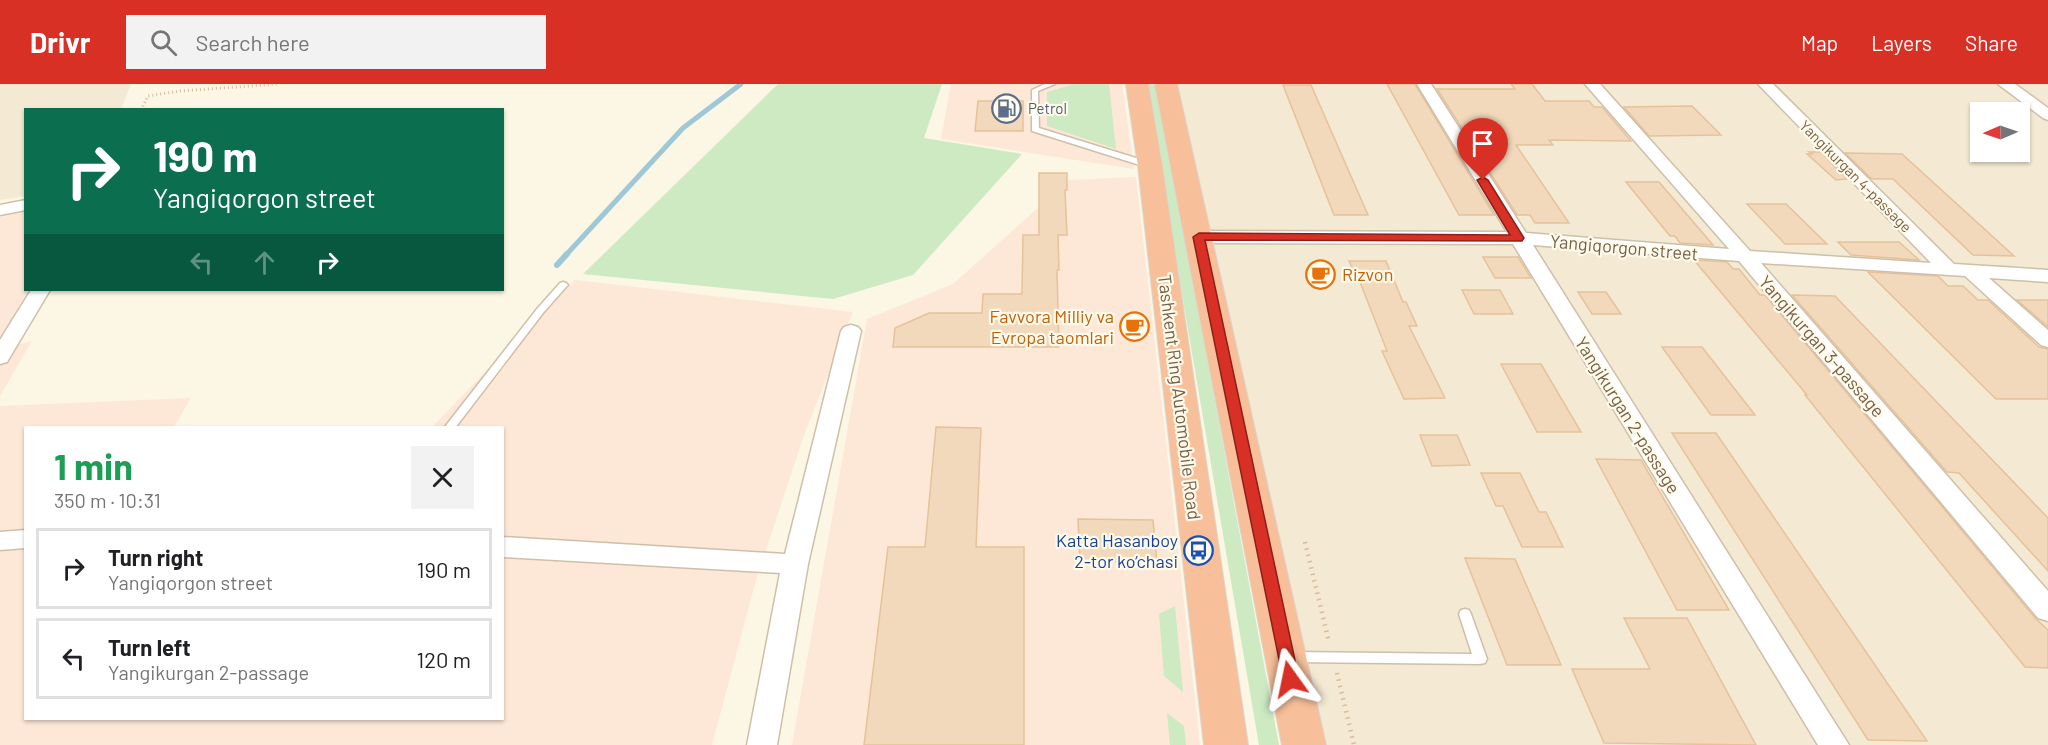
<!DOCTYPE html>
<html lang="en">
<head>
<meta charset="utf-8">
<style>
  :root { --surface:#fff; --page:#f2f2f2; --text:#202124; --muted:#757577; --line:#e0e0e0; --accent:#d93025 }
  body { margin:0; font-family:Barlow,sans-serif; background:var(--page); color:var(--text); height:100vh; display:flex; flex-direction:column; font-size:22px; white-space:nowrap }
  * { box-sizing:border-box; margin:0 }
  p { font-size:20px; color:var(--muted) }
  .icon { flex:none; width:33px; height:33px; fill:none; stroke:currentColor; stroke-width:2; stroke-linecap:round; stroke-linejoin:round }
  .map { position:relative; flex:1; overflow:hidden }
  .sheet { position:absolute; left:24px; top:342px; width:480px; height:294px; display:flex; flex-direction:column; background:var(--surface); border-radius:0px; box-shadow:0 2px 4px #0004 }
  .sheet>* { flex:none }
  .hud { position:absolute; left:24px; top:24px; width:480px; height:183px; border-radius:0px; box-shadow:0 2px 4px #0004; background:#0b6e4f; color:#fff; overflow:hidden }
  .needle { width:39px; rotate:268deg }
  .tools { position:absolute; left:1970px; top:18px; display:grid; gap:12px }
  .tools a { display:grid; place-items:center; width:60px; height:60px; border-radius:0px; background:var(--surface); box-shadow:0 2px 4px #0004; font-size:30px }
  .pin { position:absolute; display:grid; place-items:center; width:51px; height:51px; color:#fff; margin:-62px -26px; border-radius:50% 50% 50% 0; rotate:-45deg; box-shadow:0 0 6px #0007 }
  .pin .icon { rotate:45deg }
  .me { position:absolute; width:66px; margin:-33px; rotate:348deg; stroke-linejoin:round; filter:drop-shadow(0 0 4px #0008) }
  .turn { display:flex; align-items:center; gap:21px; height:126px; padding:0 30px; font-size:27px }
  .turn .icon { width:78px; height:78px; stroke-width:2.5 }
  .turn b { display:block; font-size:42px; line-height:51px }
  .lanes { display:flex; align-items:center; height:57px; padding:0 30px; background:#0003; justify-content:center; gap:30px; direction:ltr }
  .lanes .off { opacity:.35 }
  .round { display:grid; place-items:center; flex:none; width:63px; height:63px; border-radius:0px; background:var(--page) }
  .overview { display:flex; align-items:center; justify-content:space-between; height:102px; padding:0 30px }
  h1 { font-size:36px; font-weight:700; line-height:45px; color:#1e9e55 }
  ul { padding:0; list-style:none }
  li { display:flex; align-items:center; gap:18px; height:81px; margin:0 12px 9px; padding:0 18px; border:3px solid var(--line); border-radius:0px }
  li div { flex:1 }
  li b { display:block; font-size:22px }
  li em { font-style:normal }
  header { display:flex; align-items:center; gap:36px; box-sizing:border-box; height:84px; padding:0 30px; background:var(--accent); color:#fff }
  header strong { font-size:28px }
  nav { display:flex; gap:33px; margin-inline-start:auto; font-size:21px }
  .search { width:420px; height:54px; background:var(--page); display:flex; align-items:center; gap:15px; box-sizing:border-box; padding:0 21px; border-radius:0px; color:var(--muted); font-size:22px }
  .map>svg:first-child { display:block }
</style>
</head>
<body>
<header>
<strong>Drivr</strong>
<div class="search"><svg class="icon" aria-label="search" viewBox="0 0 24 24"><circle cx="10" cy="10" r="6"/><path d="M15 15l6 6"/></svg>Search here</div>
<nav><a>Map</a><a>Layers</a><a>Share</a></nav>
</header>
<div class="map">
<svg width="2048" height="661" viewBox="0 0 2048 661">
  <rect width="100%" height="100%" fill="#fcf6e4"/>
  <g fill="#f4e9d2" fill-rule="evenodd">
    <path d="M0,0H131L121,25L26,26L25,112L0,116Z"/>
    <path d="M1166,0H2048V661H1320ZM1980,28H2019V68H1980Z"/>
  </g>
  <g fill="#fde8d7">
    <path d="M951,0H1122L1134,85L941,55Z"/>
    <path d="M1136,93L1200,661H792L867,235L953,200L1069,96Z"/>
    <path d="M25,128L26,206H28L0,255V133Z"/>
    <path d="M575,196L853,228L804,351L756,496L712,661H0V322L191,314L174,343L26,344V634H502V344L432,343Z"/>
    <path d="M32,257L0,312V265Z"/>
  </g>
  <g fill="#cdeac2">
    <path d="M778,0H942L924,54L1022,70L913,191L833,215L583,190Z"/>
    <path d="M1074,0H1109L1116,65L1047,42V8Z"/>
    <path d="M1146,0H1156L1279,661H1259Z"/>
    <path d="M1175,522L1183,608L1164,592L1159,530Z"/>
    <path d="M1167,629L1184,642L1186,661H1170Z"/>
  </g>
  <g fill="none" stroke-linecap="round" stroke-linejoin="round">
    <path stroke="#9ec7d8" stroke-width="5" d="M566,171L683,44L741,0"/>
    <path stroke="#9ec7d8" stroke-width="6" d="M557,181L567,170"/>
  </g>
  <g fill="#f2d9bb" stroke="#e5c29b" stroke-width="1.5">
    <path d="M1387,0H1415L1494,131H1459Z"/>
    <path d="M1511,0H1532L1545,17H1589L1594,23H1602L1631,57L1549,56L1553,61H1516L1569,139H1535L1530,131H1517L1437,5H1515Z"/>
    <path d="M1283,1H1311L1368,131H1334Z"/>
    <path d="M978,17H1023V47H975Z"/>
    <path d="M1692,22L1721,51L1649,52L1624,23Z"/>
    <path d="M1809,68H1821L1847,95L1836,96L1807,70H1812Z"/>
    <path d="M1845,69L1902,70L2014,172L1973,171L1893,95H1872Z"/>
    <path d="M1039,89H1067V106H1065L1067,151H1058L1059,186H1057L1059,263H893L895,244L929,229H982L983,210H1022L1023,151H1039Z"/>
    <path d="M1626,98H1659L1713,161L1680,159L1675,152H1670Z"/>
    <path d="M1747,120H1786L1827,160H1785Z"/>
    <path d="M1838,158H1899L1919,176L1851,171Z"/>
    <path d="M1483,173H1518L1531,194H1495Z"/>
    <path d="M1694,176L1727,178L1733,185H1739L1760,211H1765L2036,535L2048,546V584L2025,583L1805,311H1807Z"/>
    <path d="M1349,177H1386L1403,218H1406L1417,242H1409L1445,314L1404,315L1382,267H1387L1360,198H1358Z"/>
    <path d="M1868,188L1938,192L1948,202H1963L1978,216H1988L2039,263L2048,265V315H1996Z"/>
    <path d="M1462,206H1500L1513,230H1474Z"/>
    <path d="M1578,208H1606L1621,230H1592Z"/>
    <path d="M1792,211L1835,212L2048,434V487L1959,389L1947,388Z"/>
    <path d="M2017,216H2048V243Z"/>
    <path d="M1662,263H1702L1755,331H1711Z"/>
    <path d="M1501,280H1541L1581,348H1537Z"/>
    <path d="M936,343L981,344L976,463H1024V661H864L888,463H925Z"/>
    <path d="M1672,349H1716L1927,657L1868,656Z"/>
    <path d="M1420,351H1457L1470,381L1432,382Z"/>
    <path d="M1596,375L1641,376L1729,526H1677Z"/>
    <path d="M1481,389H1520L1539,428H1546L1563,463H1522L1503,422H1496Z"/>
    <path d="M1078,435L1153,436L1157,478L1080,477Z"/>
    <path d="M1465,474L1515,475L1561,581H1507Z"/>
    <path d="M1624,534H1687L1756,661L1604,659L1572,585H1650Z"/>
  </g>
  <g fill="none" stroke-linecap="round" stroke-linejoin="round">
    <defs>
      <g id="lane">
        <path d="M1045,0H1055L1038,7L1039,44L1152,79V83H1146L1032,47V6Z"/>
        <path d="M563,198L566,199L568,201L566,203L543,229L455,344H444L537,225L560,199Z"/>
        <path d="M1465,525L1469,526L1471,530L1487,575L1485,579L1480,580L1292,578L1287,577L1285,573L1287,569L1292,568L1472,570L1459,530L1461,526Z"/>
      </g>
      <g id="street">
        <path d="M1417,0H1431L1526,149L1729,165L1585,0H1600L1750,167L1931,179L1758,0H1773L1954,180L2048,186V198L1989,194L2048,246V263L2041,261L1965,192L1761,179L2048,507V537L2038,534L1739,177L1533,161L1849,661H1818L1513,160L1199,159L1193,157L1190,153L1193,149L1199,147L1507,148Z"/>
        <path d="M1998,0H2015L2048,24V36L2043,34Z"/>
        <path d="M26,116V126L0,131V121Z"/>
        <path d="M31,206H50L7,278L0,280V256Z"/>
        <path d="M851,241L858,243L861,247L808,480L777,661H747L780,489L502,473V453L785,470L841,247L844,243Z"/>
        <path d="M26,446V464L0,466V448Z"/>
      </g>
      <g id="highway">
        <path d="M1126,0H1148L1162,82L1248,661H1204L1138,82Z"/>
        <path d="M1155,0H1177L1326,661H1282Z"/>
      </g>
    </defs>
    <use href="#lane" stroke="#cebfaa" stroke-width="3"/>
    <use href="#street" stroke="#cebfaa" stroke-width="3"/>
    <use href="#highway" stroke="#dbd5d0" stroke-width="2"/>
    <path stroke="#d7bc9e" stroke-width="3" stroke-dasharray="1 3" stroke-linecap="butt" d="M141,26L148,12L180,7L278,0"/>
    <g stroke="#d7bc9e" stroke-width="4.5" stroke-dasharray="1.5 5" stroke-linecap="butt">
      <path d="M1305,458L1329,558"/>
      <path d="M1337,589L1354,661"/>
    </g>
    <use href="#lane" fill="#fff" fill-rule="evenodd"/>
    <use href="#street" fill="#fff" fill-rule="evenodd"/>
    <use href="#highway" fill="#f7bf9a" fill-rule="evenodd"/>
  </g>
  <path fill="#d93025" stroke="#8d1f18" stroke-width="1.5" d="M1483,93L1488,96L1524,154L1522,157L1205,156L1299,595L1297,600L1290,602L1284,600L1193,153L1199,149L1510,151L1477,96Z"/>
  <defs>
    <symbol id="fuel-ring" viewBox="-11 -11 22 22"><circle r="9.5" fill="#fffaea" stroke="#5c6f8a" stroke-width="1.5"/><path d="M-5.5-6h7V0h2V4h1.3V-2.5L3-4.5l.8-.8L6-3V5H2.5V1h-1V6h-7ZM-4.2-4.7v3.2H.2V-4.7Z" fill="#5c6f8a"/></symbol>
    <symbol id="cafe-ring" viewBox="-11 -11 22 22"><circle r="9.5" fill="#fffaea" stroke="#e8710a" stroke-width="1.5"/><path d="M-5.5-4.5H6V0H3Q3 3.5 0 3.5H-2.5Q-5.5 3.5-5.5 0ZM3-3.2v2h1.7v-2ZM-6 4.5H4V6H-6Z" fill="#e8710a"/></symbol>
    <symbol id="bus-ring" viewBox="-11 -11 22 22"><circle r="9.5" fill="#fffaea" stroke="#1a4fb4" stroke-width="1.5"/><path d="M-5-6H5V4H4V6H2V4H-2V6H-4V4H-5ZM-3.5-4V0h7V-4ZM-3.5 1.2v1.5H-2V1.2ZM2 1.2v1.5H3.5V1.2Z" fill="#1a4fb4"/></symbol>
  </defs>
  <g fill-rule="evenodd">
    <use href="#fuel-ring" x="990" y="8" width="33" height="33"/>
    <use href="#cafe-ring" x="1304" y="174" width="33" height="33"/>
    <use href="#cafe-ring" x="1118" y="226" width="33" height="33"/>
    <use href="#bus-ring" x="1182" y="450" width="33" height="33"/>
  </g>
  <g text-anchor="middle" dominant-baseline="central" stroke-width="4.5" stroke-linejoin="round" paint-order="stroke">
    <g font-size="15" fill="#4e5e75" stroke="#fffaea" text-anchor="start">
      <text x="1028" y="24">Petrol</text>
    </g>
    <g font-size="15" fill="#755f49" stroke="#fffaea">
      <text transform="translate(1856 92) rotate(45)">Yangikurgan 4-passage</text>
    </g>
    <g font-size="18" fill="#755f49" stroke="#fffaea">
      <text transform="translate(1624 163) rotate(5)">Yangiqorgon street</text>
      <text transform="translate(1822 262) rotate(49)">Yangikurgan 3-passage</text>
      <text transform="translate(1180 313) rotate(83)">Tashkent Ring Automobile Road</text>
      <text transform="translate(1628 331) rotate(58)">Yangikurgan 2-passage</text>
    </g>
    <g font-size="18" fill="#c56008" stroke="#fffaea" text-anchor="start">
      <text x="1342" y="190">Rizvon</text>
      <text x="1114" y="232" text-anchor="end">Favvora Milliy va<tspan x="1114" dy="21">Evropa taomlari</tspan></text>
    </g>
    <g font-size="18" fill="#164399" stroke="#fffaea" text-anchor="end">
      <text x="1178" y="456">Katta Hasanboy<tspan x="1178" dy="21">2-tor ko’chasi</tspan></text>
    </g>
  </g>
</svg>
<div class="tools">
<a><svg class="needle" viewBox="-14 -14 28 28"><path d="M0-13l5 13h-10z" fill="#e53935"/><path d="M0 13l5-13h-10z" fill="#757577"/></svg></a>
</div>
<div class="pin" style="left:1483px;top:96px;background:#d93025"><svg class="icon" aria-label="arrive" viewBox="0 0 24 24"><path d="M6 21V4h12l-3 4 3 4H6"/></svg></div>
<svg class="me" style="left:1290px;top:595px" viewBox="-20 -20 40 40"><path d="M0-17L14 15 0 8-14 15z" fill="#d93025" stroke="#fff" stroke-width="4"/></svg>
<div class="hud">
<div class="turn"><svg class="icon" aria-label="right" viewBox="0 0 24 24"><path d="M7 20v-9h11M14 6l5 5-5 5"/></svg><div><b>190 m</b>Yangiqorgon street</div></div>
<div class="lanes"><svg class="icon off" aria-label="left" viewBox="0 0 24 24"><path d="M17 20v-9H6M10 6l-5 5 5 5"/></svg><svg class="icon off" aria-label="ahead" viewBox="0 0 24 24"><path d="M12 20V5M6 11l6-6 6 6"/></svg><svg class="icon" aria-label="right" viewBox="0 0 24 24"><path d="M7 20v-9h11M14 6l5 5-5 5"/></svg></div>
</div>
<section class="sheet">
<div class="overview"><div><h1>1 min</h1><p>350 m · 10:31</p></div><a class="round"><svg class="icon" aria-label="close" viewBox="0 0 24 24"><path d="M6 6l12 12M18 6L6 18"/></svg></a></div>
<ul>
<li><svg class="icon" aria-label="right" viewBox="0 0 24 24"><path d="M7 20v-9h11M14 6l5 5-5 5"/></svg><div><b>Turn right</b><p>Yangiqorgon street</p></div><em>190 m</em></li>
<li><svg class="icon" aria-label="left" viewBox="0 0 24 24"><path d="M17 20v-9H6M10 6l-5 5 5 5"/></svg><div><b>Turn left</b><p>Yangikurgan 2-passage</p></div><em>120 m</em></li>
</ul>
</section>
</div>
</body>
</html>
